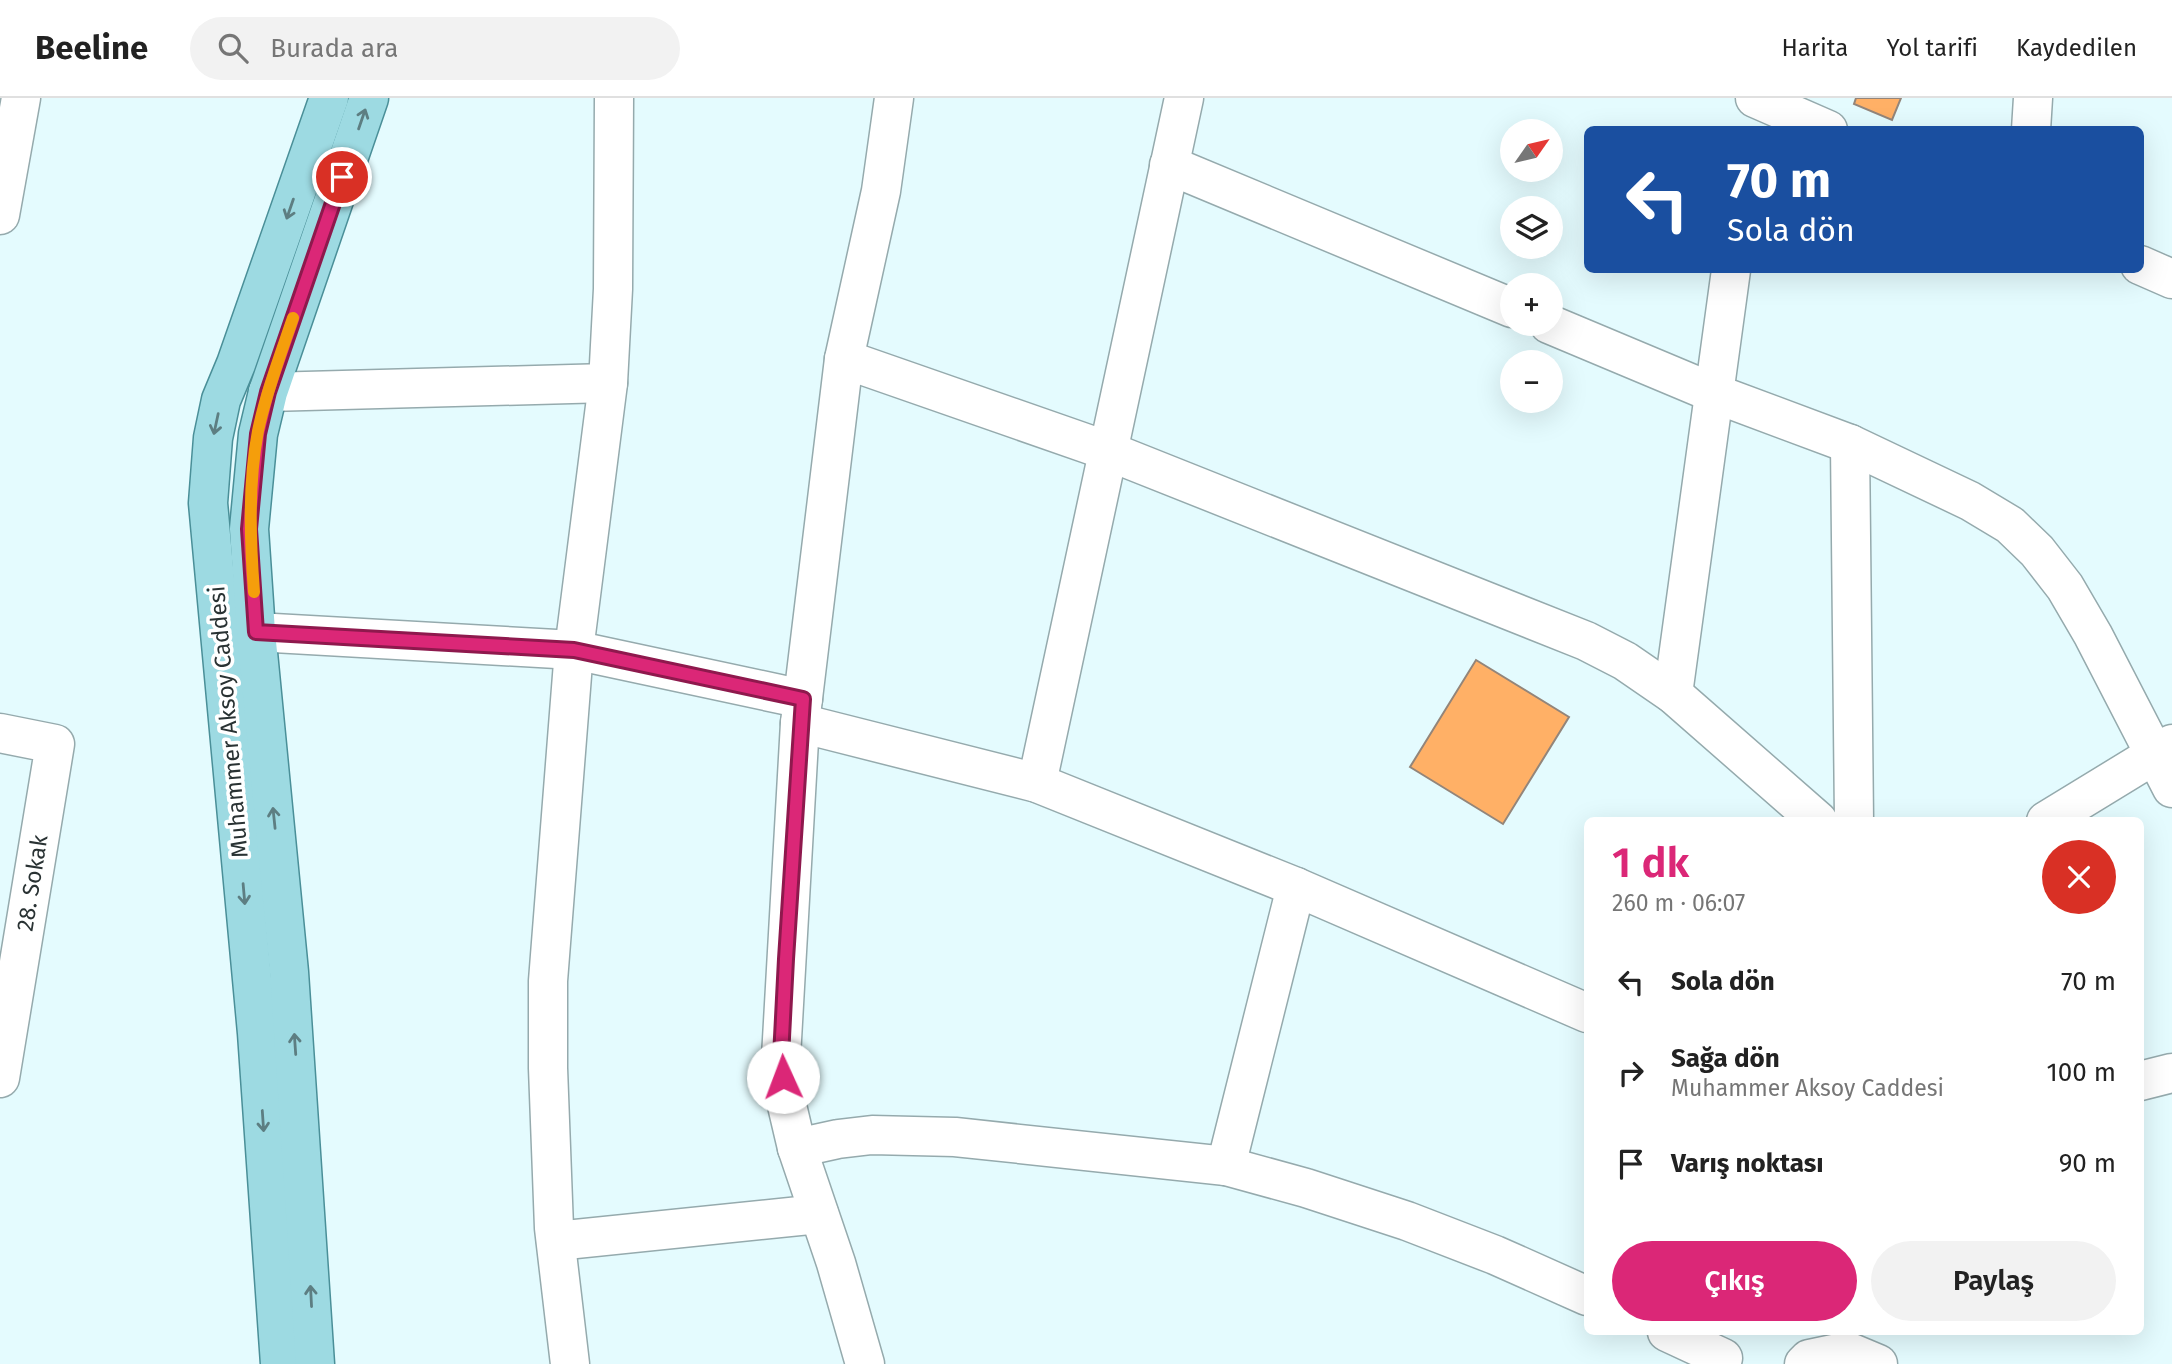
<!DOCTYPE html>
<html lang="tr">
<head>
<meta charset="utf-8">
<style>
  :root { --surface:#fff; --page:#f2f2f2; --text:#222; --muted:#767676; --line:#e0e0e0; --accent:#db2777 }
  body { margin:0; font-family:"Fira Sans",sans-serif; background:var(--page); color:var(--text); height:100vh; display:flex; flex-direction:column; font-size:26px; white-space:nowrap }
  * { box-sizing:border-box; margin:0 }
  p { font-size:23px; color:var(--muted) }
  .icon { flex:none; width:38px; height:38px; fill:none; stroke:currentColor; stroke-width:2; stroke-linecap:round; stroke-linejoin:round }
  .map { position:relative; flex:1; overflow:hidden }
  .sheet { position:absolute; left:1584px; top:719px; width:560px; height:518px; display:flex; flex-direction:column; background:var(--surface); border-radius:10px; box-shadow:0 7px 28px #0002 }
  .sheet>* { flex:none }
  .guide { position:absolute; left:1584px; top:28px; width:560px; height:147px; border-radius:10px; box-shadow:0 7px 28px #0002; background:#1a4fa0; color:#fff; overflow:hidden }
  .needle { width:46px; rotate:56deg }
  .fabs { position:absolute; left:1500px; top:21px; display:grid; gap:14px }
  .fabs a { display:grid; place-items:center; width:63px; height:63px; border-radius:50%; background:var(--surface); box-shadow:0 7px 28px #0002; font-size:35px }
  .pin { position:absolute; display:grid; place-items:center; width:60px; height:60px; color:#fff; margin:-30px; border:4px solid #fff; border-radius:50%; box-shadow:0 2px 7px #0007 }
  .me { position:absolute; width:77px; margin:-38px; rotate:358deg; stroke-linejoin:round; filter:drop-shadow(0 0 5px #0008) }
  .turn { display:flex; align-items:center; gap:24px; height:147px; padding:0 28px; font-size:32px }
  .turn .icon { width:91px; height:91px; stroke-width:2.5 }
  .turn b { display:block; font-size:49px; line-height:60px }
  .round { display:grid; place-items:center; flex:none; width:74px; height:74px; border-radius:37px; background:var(--page) }
  .head { display:flex; align-items:center; justify-content:space-between; height:119px; padding:0 28px }
  h1 { font-size:42px; font-weight:600; line-height:52px; color:var(--accent) }
  .primary-button { display:flex; gap:14px; margin-top:auto; padding:14px 28px }
  .primary-button a { flex:1; height:80px; border-radius:42px; background:var(--accent); color:#fff; font-size:28px; font-weight:600; line-height:80px; text-align:center }
  .primary-button a+a { background:var(--page); color:var(--text) }
  ul { padding:0; list-style:none }
  li { display:flex; align-items:center; gap:21px; height:91px; padding:0 28px }
  li div { flex:1 }
  li b { display:block; font-size:26px }
  li em { font-style:normal }
  header { display:flex; align-items:center; gap:42px; box-sizing:border-box; height:98px; padding:0 35px; background:var(--surface); border-bottom:2px solid var(--line) }
  header strong { font-size:33px }
  nav { display:flex; gap:38px; margin-inline-start:auto; font-size:24px }
  .search { width:490px; height:63px; background:var(--page); display:flex; align-items:center; gap:18px; box-sizing:border-box; padding:0 24px; border-radius:38px; color:var(--muted); font-size:26px }
  .map>svg:first-child { display:block }
</style>
</head>
<body>
<header>
<strong>Beeline</strong>
<div class="search"><svg class="icon" aria-label="search" viewBox="0 0 24 24"><circle cx="10" cy="10" r="6"/><path d="M15 15l6 6"/></svg>Burada ara</div>
<nav><a>Harita</a><a>Yol tarifi</a><a>Kaydedilen</a></nav>
</header>
<div class="map">
<svg width="2172" height="1266" viewBox="0 0 2172 1266">
  <rect width="100%" height="100%" fill="#e4fbfe"/>
  <g fill="#ffb066" stroke="#93857a" stroke-width="2">
    <path d="M1856,0H1901L1892,22L1854,6Z"/>
    <path d="M1476,562L1569,619L1503,726L1410,669Z"/>
  </g>
  <g fill="none" stroke-linecap="round" stroke-linejoin="round">
    <defs>
      <g id="minor">
        <path d="M1755,0L1828,32"/>
        <path d="M2031,32L2033,0"/>
        <path d="M1169,67L1512,210"/>
        <path d="M0,117L21,0"/>
        <path d="M2140,167L2172,181"/>
        <path d="M1549,226L1716,296L1850,346L1970,403L2010,427L2037,453L2065,489L2093,537L2172,690"/>
        <path d="M844,261L1108,353L1586,543L1625,563L1673,596L1818,723"/>
        <path d="M268,294L608,285"/>
        <path d="M1850,346L1854,723"/>
        <path d="M223,537L256,534L574,552L803,601"/>
        <path d="M1673,596L1731,172"/>
        <path d="M800,625L1037,685L1296,789L1587,915"/>
        <path d="M0,635L55,646L0,980"/>
        <path d="M1037,685L1184,0"/>
        <path d="M2046,723L2172,646"/>
        <path d="M2140,983L2172,975"/>
        <path d="M797,1050L838,1041L872,1037L955,1039L1226,1068L1306,1090L1407,1123L1495,1157L1587,1198"/>
        <path d="M1226,1068L1296,789"/>
        <path d="M556,1143L819,1116"/>
        <path d="M1667,1234L1723,1260"/>
        <path d="M570,1266L554,1130L548,970V883L574,552L608,285L613,191L614,0"/>
        <path d="M865,1266L836,1165L797,1050L785,999L781,959L800,625L844,261L881,93L894,0"/>
        <path d="M1804,1266L1809,1261L1847,1253L1878,1266"/>
      </g>
      <g id="major">
        <path d="M280,1266L257,935L208,405L213,340L221,302L236,266L329,0"/>
        <path d="M315,1266L289,874L256,534L249,431L258,336L268,294L369,0"/>
      </g>
    </defs>
    <use href="#minor" stroke="#95aaad" stroke-width="41"/>
    <use href="#major" stroke="#4a8f98" stroke-width="41"/>
    <use href="#minor" stroke="#fff" stroke-width="38"/>
    <use href="#major" stroke="#9ddae2" stroke-width="38"/>
  </g>
  <defs><path id="oneway-shaft" d="M-6 0H5M1.5-3L5.5 0L1.5 3" fill="none" stroke-width="1.6" stroke-linecap="round" stroke-linejoin="round" transform="scale(1.75)"/></defs>
  <g stroke="#5d7e82">
    <use href="#oneway-shaft" transform="translate(362 21) rotate(-71)"/>
    <use href="#oneway-shaft" transform="translate(290 111) rotate(109)"/>
    <use href="#oneway-shaft" transform="translate(216 326) rotate(102)"/>
    <use href="#oneway-shaft" transform="translate(274 720) rotate(-96)"/>
    <use href="#oneway-shaft" transform="translate(244 796) rotate(85)"/>
    <use href="#oneway-shaft" transform="translate(295 946) rotate(-94)"/>
    <use href="#oneway-shaft" transform="translate(263 1023) rotate(86)"/>
    <use href="#oneway-shaft" transform="translate(311 1198) rotate(-93)"/>
  </g>
  <g fill="none" stroke-linecap="round" stroke-linejoin="round">
    <defs>
      <path id="route" d="M342,79L268,294L258,336L249,431L256,534L574,552L803,601L786,861L781,959L783,979"/>
    </defs>
    <use href="#route" stroke="#8e194d" stroke-width="18"/>
    <use href="#route" stroke="#db2777" stroke-width="12"/>
    <path stroke="#f59e0b" stroke-width="12" d="M254,494C250,441 248,386 258,333C266,295 280,258 293,220"/>
  </g>
  <g text-anchor="middle" dominant-baseline="central" stroke-width="7" stroke-linejoin="round" paint-order="stroke">
    <g font-size="23" fill="#293233" stroke="#fff">
      <text transform="translate(228 624) rotate(-95)">Muhammer Aksoy Caddesi</text>
      <text transform="translate(32 785) rotate(-81)">28. Sokak</text>
    </g>
  </g>
</svg>
<div class="fabs">
<a><svg class="needle" viewBox="-14 -14 28 28"><path d="M0-13l5 13h-10z" fill="#e53935"/><path d="M0 13l5-13h-10z" fill="#767676"/></svg></a>
<a><svg class="icon" aria-label="layers" viewBox="0 0 24 24"><path d="M12 4l9 5-9 5-9-5zM3 14l9 5 9-5"/></svg></a>
<a>+</a>
<a>−</a>
</div>
<div class="pin" style="left:342px;top:79px;background:#d93025"><svg class="icon" aria-label="arrive" viewBox="0 0 24 24"><path d="M6 21V4h12l-3 4 3 4H6"/></svg></div>
<svg class="me" style="left:783px;top:979px" viewBox="-20 -20 40 40"><circle r="19" fill="#fff"/><path d="M0-13L10 11 0 6-10 11z" fill="#db2777"/></svg>
<div class="guide">
<div class="turn"><svg class="icon" aria-label="left" viewBox="0 0 24 24"><path d="M17 20v-9H6M10 6l-5 5 5 5"/></svg><div><b>70 m</b>Sola dön</div></div>
</div>
<section class="sheet">
<div class="head"><div><h1>1 dk</h1><p>260 m · 06:07</p></div><a class="round" style="background:#d93025;color:#fff"><svg class="icon" aria-label="close" viewBox="0 0 24 24"><path d="M6 6l12 12M18 6L6 18"/></svg></a></div>
<ul>
<li><svg class="icon" aria-label="left" viewBox="0 0 24 24"><path d="M17 20v-9H6M10 6l-5 5 5 5"/></svg><div><b>Sola dön</b></div><em>70 m</em></li>
<li><svg class="icon" aria-label="right" viewBox="0 0 24 24"><path d="M7 20v-9h11M14 6l5 5-5 5"/></svg><div><b>Sağa dön</b><p>Muhammer Aksoy Caddesi</p></div><em>100 m</em></li>
<li><svg class="icon" aria-label="arrive" viewBox="0 0 24 24"><path d="M6 21V4h12l-3 4 3 4H6"/></svg><div><b>Varış noktası</b></div><em>90 m</em></li>
</ul>
<div class="primary-button"><a>Çıkış</a><a>Paylaş</a></div>
</section>
</div>
</body>
</html>
